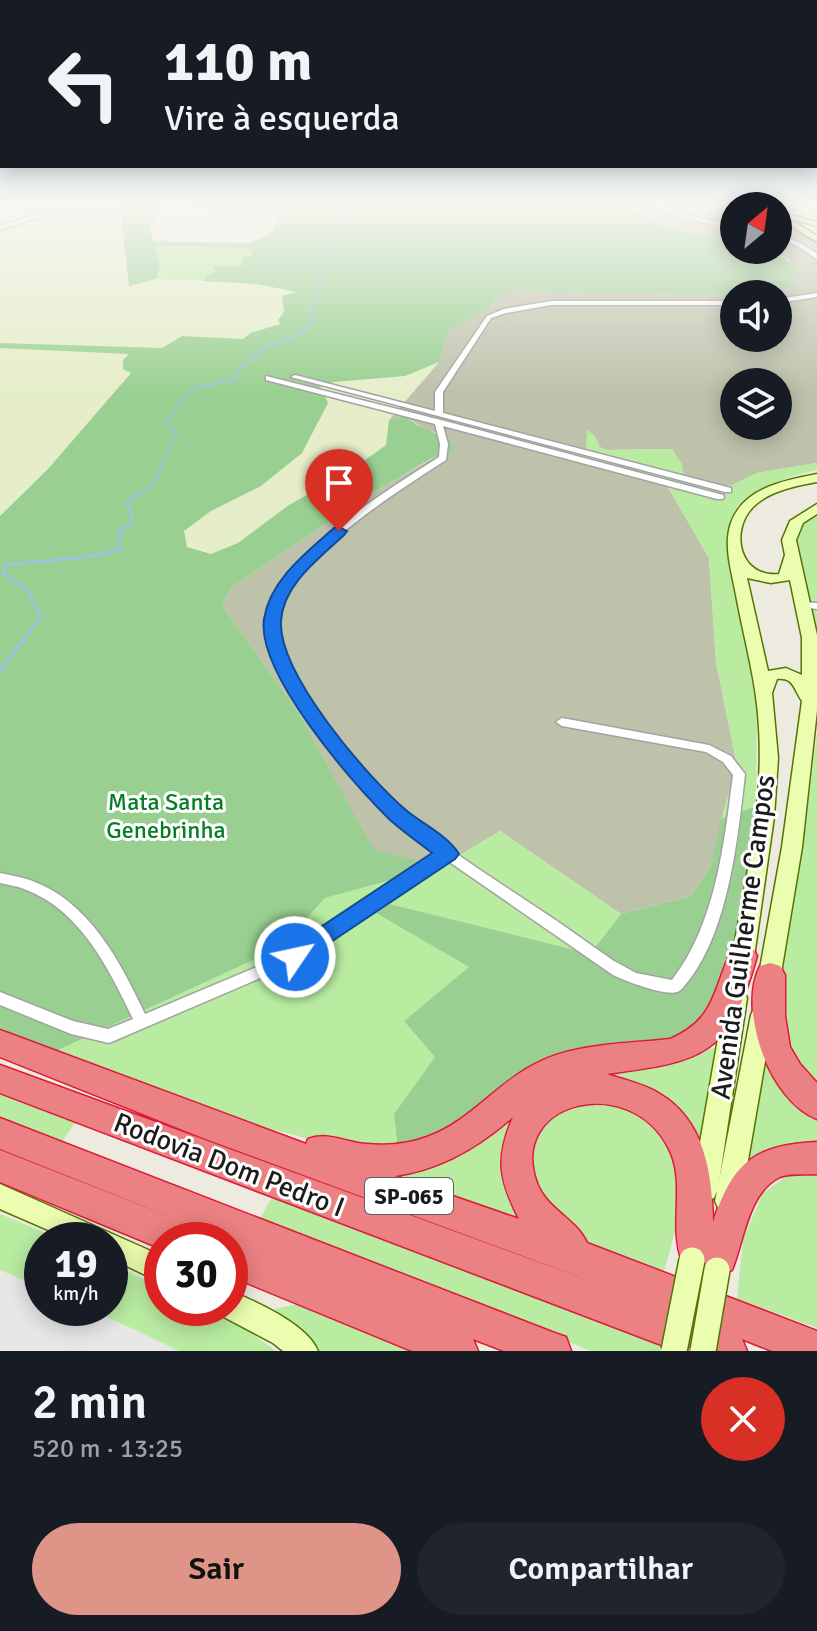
<!DOCTYPE html>
<html lang="pt">
<head>
<meta charset="utf-8">
<style>
  :root { --surface:#171b24; --page:#20242c; --text:#f1f3f6; --muted:#9ea1a6; --accent:#de9587 }
  body { margin:0; font-family:Signika,sans-serif; background:var(--page); color:var(--text); height:100vh; display:flex; flex-direction:column; font-size:30px; white-space:nowrap }
  * { box-sizing:border-box; margin:0 }
  p { font-size:26px; color:var(--muted) }
  .icon { flex:none; width:44px; height:44px; fill:none; stroke:currentColor; stroke-width:2; stroke-linecap:round; stroke-linejoin:round }
  .map { position:relative; height:1351px; overflow:hidden }
  .details { display:flex; flex-direction:column; background:var(--surface); flex:1 }
  .details>* { flex:none }
  .guide { position:absolute; left:0px; top:0px; width:818px; height:168px; box-shadow:0 4px 20px #0003; background:#171b24; color:var(--text); overflow:hidden }
  .needle { width:52px; rotate:29deg }
  .tools { position:absolute; left:720px; top:192px; display:grid; gap:16px }
  .tools a { display:grid; place-items:center; width:72px; height:72px; border-radius:50%; background:var(--surface); box-shadow:0 4px 20px #0003; font-size:40px }
  .speed { position:absolute; left:24px; top:1222px; display:flex; gap:16px; font-size:40px; font-weight:700; text-align:center }
  .speed>* { display:grid; place-content:center; width:104px; height:104px; border-radius:50%; background:var(--surface); box-shadow:0 4px 20px #0003; line-height:1 }
  .speed small { font-size:20px; font-weight:400 }
  .speed .limit { border:12px solid #d22; background:#fff; color:#111 }
  .pin { position:absolute; display:grid; place-items:center; width:68px; height:68px; color:#fff; margin:-82px -34px; border-radius:50% 50% 50% 0; rotate:-45deg; box-shadow:0 0 8px #0007 }
  .pin .icon { rotate:45deg }
  .me { position:absolute; width:88px; margin:-44px; rotate:56deg; stroke-linejoin:round; filter:drop-shadow(0 0 6px #0008) }
  .turn { display:flex; align-items:center; gap:28px; height:168px; padding:0 32px; font-size:36px }
  .turn .icon { width:104px; height:104px; stroke-width:2.5 }
  .turn b { display:block; font-size:56px; line-height:68px }
  .round { display:grid; place-items:center; flex:none; width:84px; height:84px; border-radius:42px; background:var(--page) }
  .head { display:flex; align-items:center; justify-content:space-between; height:136px; padding:0 32px }
  h1 { font-size:48px; font-weight:600; line-height:60px }
  .primary-button { display:flex; gap:16px; margin-top:auto; padding:16px 32px }
  .primary-button a { flex:1; height:92px; border-radius:48px; background:var(--accent); color:#111; font-size:32px; font-weight:600; line-height:92px; text-align:center }
  .primary-button a+a { background:var(--page); color:var(--text) }
  .map>svg:first-child { display:block }
</style>
</head>
<body>
<div class="map">
<svg width="817" height="1351" viewBox="0 0 817 1351">
  <rect width="100%" height="100%" fill="#edebdf"/>
  <g fill="#bec2ab" fill-rule="evenodd">
    <path d="M625,204H753L756,206H734V238L668,229Z"/>
    <path d="M778,219L817,243V463L757,473L733,485H706L684,477L672,449L608,450L599,447L595,436L587,431V449L558,457L608,462L640,470L668,487L709,558L716,662L737,766L711,865L691,896L621,914L500,831L442,866L374,851L300,715L222,605L231,588L363,499L440,454L441,434L426,430L405,416L389,420L439,362L449,330L491,306L498,296L511,290L734,295V338H778V294H743L792,285L788,259L774,250H778ZM734,382H778V426H734Z"/>
  </g>
  <g fill="#e5eec9">
    <path d="M80,204H120L129,286L156,279L256,284L298,291L283,303L284,312L280,324L251,333L243,339L182,336L162,348L0,343V229Z"/>
    <path d="M0,348L130,354L123,360V369L131,373L48,469L0,516Z"/>
    <path d="M439,362L389,420L386,445L354,468L289,505L238,543L211,554L187,547L184,532L211,511L261,486L302,453L313,430L320,387L334,382L405,376Z"/>
  </g>
  <g fill="#b9eca1">
    <path d="M154,246L241,248L253,251L241,266H214L217,271L205,277L204,281L156,279L160,267Z"/>
    <path d="M587,430L595,436L599,447L608,450L672,449L682,464L684,477L706,485H733L757,473L817,463V470C793,475 744,490 733,514C730,519 729,527 728,533L757,712L756,806L721,819L737,766L716,662L709,558L668,487L640,470L608,462L551,457L572,455L586,449Z"/>
    <path d="M817,511V649L814,619L796,539L799,526Z"/>
    <path d="M817,732V1103L769,1024L802,856Z"/>
    <path d="M500,831L621,914L593,950L583,952L390,904L377,913L469,967L436,1057L394,1114L399,1162L204,1112L54,1052L279,948L325,898L442,866Z"/>
    <path d="M717,1047L704,1158L650,1097L533,1103L524,1225L390,1177L509,1111L616,1068L664,1065Z"/>
    <path d="M764,1059L770,1062L817,1115V1153L745,1167Z"/>
    <path d="M0,1090L77,1120L61,1143L0,1119Z"/>
    <path d="M603,1098C702,1130 688,1188 664,1271L631,1264L585,1246L533,1202L522,1155L541,1117Z"/>
    <path d="M796,1169L817,1171V1328L737,1299L743,1239L763,1193Z"/>
    <path d="M273,1196L662,1344L661,1351H591L259,1220Z"/>
    <path d="M0,1214L63,1240H42V1288L0,1270Z"/>
    <path d="M110,1263L162,1288V1308H203L245,1329L276,1351H179L88,1308H110Z"/>
    <path d="M303,1303L417,1351H321L274,1309Z"/>
  </g>
  <g fill="#99d091">
    <path d="M120,204H164L150,229L153,241L251,243L272,232L280,217L168,204H625L668,229L734,238V250H774L797,270L792,286L734,295L511,290L498,296L490,307L449,330L439,362L405,376L334,382L320,387L328,403L302,453L261,486L211,511L184,531L187,547L211,554L238,543L289,505L354,468L386,445L389,420L405,416L417,425L450,440L453,451L432,458L363,499L231,588L222,605L300,715L374,850L442,866L325,898L279,948L54,1052L0,1028V516L48,469L131,373L123,369V360L129,354L0,348V343L162,348L182,336L243,339L251,333L280,324L278,320L284,312L282,296L297,292L256,284L204,281L205,277L216,271L213,266H241L244,257L251,256L253,251L241,248L155,246L160,267L156,279L129,286Z"/>
    <path d="M756,806L751,910L714,1029L602,1062L399,1162L394,1114L435,1057L404,1021L469,967L376,913L390,904L583,952L593,950L621,914L691,896L711,865L721,819Z"/>
  </g>
  <path fill="#e7e7e7" d="M0,1270L42,1288V1308H88L179,1351H0Z"/>
  <g fill="none" stroke-linecap="round" stroke-linejoin="round">
    <path stroke="#9cc4de" stroke-width="2" d="M132,498C138,491 143,493 150,488C156,483 170,444 177,433L167,423L179,403L195,388L236,379V372C246,363 255,353 267,347C285,338 306,338 315,317L311,310L344,204"/>
    <path stroke="#9cc4de" stroke-width="3" d="M0,671L41,616L27,590L3,573L7,565L93,556L120,549V530L130,525L132,519L127,503L134,496"/>
    <defs>
      <g id="street">
        <path d="M70,204H78L0,230V226Z"/>
        <path d="M649,204H657L689,216L734,225V229L686,218Z"/>
        <path d="M817,209V213L783,215L780,213Z"/>
        <path d="M778,234L800,243L817,254V259L796,245L778,238Z"/>
        <path d="M817,293V297L778,303V299Z"/>
        <path d="M551,301H734V305H551L506,313L491,318L443,392V413L731,488V492H725L291,377L295,375L435,411V392L487,316L504,309Z"/>
        <path d="M266,376L441,420L723,495L724,497L723,499H717L443,426L448,444L446,460C401,489 301,552 283,602C269,641 292,677 314,708C338,741 362,773 392,801C436,843 488,875 539,909C564,925 589,944 614,961L636,973L672,980C716,923 724,844 733,775L723,762L706,752L562,726L556,722L562,718L709,745L731,756L745,774C738,837 729,927 690,979C686,983 682,991 677,992C665,996 625,981 613,975L448,861L300,961L109,1043L71,1034L0,1005V992L73,1021L108,1029L133,1019C109,969 80,909 24,889C17,886 8,885 0,883V873C10,875 21,877 30,880C89,901 120,961 145,1014L290,953L438,854C419,839 400,824 382,807C346,772 275,684 268,635C266,624 268,610 273,599C298,545 389,489 439,457L440,444L435,424L266,380Z"/>
        <path d="M804,602L817,603V609L800,607L799,605Z"/>
      </g>
      <g id="secondary">
        <path d="M756,204H765L767,206H758Z"/>
        <path d="M778,213L786,217L790,215L817,222V226L790,219L817,236V242L778,218Z"/>
        <path d="M817,474V482C795,486 769,491 753,507C729,532 740,578 779,574L785,555L782,540L790,521L817,504V514L803,523L796,540L817,635V710L802,847L779,985L776,991L768,994L760,991L757,985L782,847L802,701C794,690 794,677 777,679L772,693L778,758L774,817L753,964L749,970L742,973L735,970L731,964C744,886 764,807 759,728C757,683 744,639 736,595C732,573 723,545 731,523C743,488 785,480 817,474ZM747,578L771,583L790,580L802,638V675L786,668L768,671Z"/>
        <path d="M736,989L744,992L747,998L718,1189L714,1198L705,1201L696,1198L692,1189L725,998L728,992Z"/>
        <path d="M762,1006L770,1008L773,1015L741,1201L737,1210L728,1213L719,1210L715,1201L751,1015L754,1008Z"/>
        <path d="M0,1184L162,1256V1283L110,1258V1240H71L0,1209Z"/>
        <path d="M230,1291C257,1302 307,1324 318,1351H283L273,1343L220,1315L218,1308H230Z"/>
      </g>
      <g id="highway">
        <path d="M743,944L753,948L757,956C729,1056 705,1061 607,1074C624,1080 645,1084 660,1094C705,1121 712,1174 713,1222C733,1162 754,1145 817,1142V1174C806,1175 790,1173 780,1177C748,1192 744,1241 732,1270L719,1275L706,1270L703,1263L695,1266L682,1261C668,1225 687,1182 668,1147C629,1072 507,1101 537,1183C547,1210 577,1219 587,1243L817,1331V1351H772L742,1339L747,1351H677L0,1093V1065L623,1293L203,1138L0,1057V1030L306,1144L308,1139C327,1131 347,1143 367,1144C387,1146 408,1144 427,1137C469,1122 495,1085 533,1065C573,1043 625,1044 670,1039C718,1018 712,988 733,948ZM513,1117C495,1158 499,1180 519,1219L395,1176C440,1170 479,1147 513,1117Z"/>
        <path d="M770,963L780,966L785,975V1016L790,1047L800,1064L817,1083V1119C770,1101 737,1011 760,966Z"/>
        <path d="M0,1118L552,1332L566,1337L571,1351H504L473,1339L478,1351H412L230,1276V1240L184,1223L196,1227L201,1240H162V1249L0,1182V1150L181,1221L0,1149Z"/>
      </g>
    </defs>
    <use href="#street" stroke="#a2a2a2" stroke-width="3"/>
    <use href="#secondary" stroke="#537400" stroke-width="3"/>
    <use href="#highway" stroke="#df193a" stroke-width="3"/>
    <use href="#street" fill="#fff" fill-rule="evenodd"/>
    <use href="#secondary" fill="#ebfdae" fill-rule="evenodd"/>
    <use href="#highway" fill="#eb8182" fill-rule="evenodd"/>
    <defs>
      <g id="secondary-bridge">
        <path d="M674,1351L692,1260"/>
        <path d="M703,1351L717,1270"/>
      </g>
    </defs>
    <use href="#secondary-bridge" stroke="#537400" stroke-width="28" stroke-linecap="butt"/>
    <use href="#secondary-bridge" stroke="#ebfdae" stroke-width="25"/>
  </g>
  <linearGradient id="sky" x2="0" y2="1"><stop stop-color="#89bae4"/><stop offset="0.52" stop-color="#f7f6f1"/><stop offset="1" stop-color="#f7f6f1" stop-opacity="0"/></linearGradient>
  <rect width="817" height="393" fill="url(#sky)"/>
  <path fill="#1a73e8" stroke="#114b97" stroke-width="2" d="M339,527L347,531L344,535C320,558 283,584 281,621C278,674 368,778 407,811C423,824 448,836 459,854L455,859L295,966L286,964L283,957L286,950L432,853C418,842 402,831 389,819C352,782 256,673 264,619C270,580 306,553 334,528Z"/>
  <g text-anchor="middle" dominant-baseline="central" stroke-width="6" stroke-linejoin="round" paint-order="stroke">
    <rect fill="#fff" stroke="#5f5f5f" stroke-width="2" x="365" y="1178" width="88" height="36" rx="6"/>
    <g font-size="22" font-weight="bold" fill="#1b1b1b">
      <text x="409" y="1196">SP-065</text>
    </g>
    <g font-size="24" fill="#057d24" stroke="#fff">
      <text x="166" y="802">Mata Santa<tspan x="166" dy="28">Genebrinha</tspan></text>
    </g>
    <g font-size="28" fill="#1b1b1b" stroke="#fff">
      <text transform="translate(743 937) rotate(-82)">Avenida Guilherme Campos</text>
      <text transform="translate(229 1165) rotate(21)">Rodovia Dom Pedro I</text>
    </g>
  </g>
</svg>
<div class="tools">
<a><svg class="needle" viewBox="-14 -14 28 28"><path d="M0-13l5 13h-10z" fill="#e53935"/><path d="M0 13l5-13h-10z" fill="#9ea1a6"/></svg></a>
<a><svg class="icon" aria-label="sound" viewBox="0 0 24 24"><path d="M4 9h4l5-4v14l-5-4H4zM17 9q2 3 0 6"/></svg></a>
<a><svg class="icon" aria-label="layers" viewBox="0 0 24 24"><path d="M12 4l9 5-9 5-9-5zM3 14l9 5 9-5"/></svg></a>
</div>
<div class="speed"><div>19<small>km/h</small></div><div class="limit">30</div></div>
<div class="pin" style="left:339px;top:531px;background:#d93025"><svg class="icon" aria-label="arrive" viewBox="0 0 24 24"><path d="M6 21V4h12l-3 4 3 4H6"/></svg></div>
<svg class="me" style="left:295px;top:957px" viewBox="-20 -20 40 40"><circle r="17" fill="#1a73e8" stroke="#fff" stroke-width="3"/><path d="M0-11L8 9 0 5-8 9z" fill="#fff"/></svg>
<div class="guide">
<div class="turn"><svg class="icon" aria-label="left" viewBox="0 0 24 24"><path d="M17 20v-9H6M10 6l-5 5 5 5"/></svg><div><b>110 m</b>Vire à esquerda</div></div>
</div>
</div>
<section class="details">
<div class="head"><div><h1>2 min</h1><p>520 m · 13:25</p></div><a class="round" style="background:#d93025;color:#fff"><svg class="icon" aria-label="close" viewBox="0 0 24 24"><path d="M6 6l12 12M18 6L6 18"/></svg></a></div>
<div class="primary-button"><a>Sair</a><a>Compartilhar</a></div>
</section>
</body>
</html>
